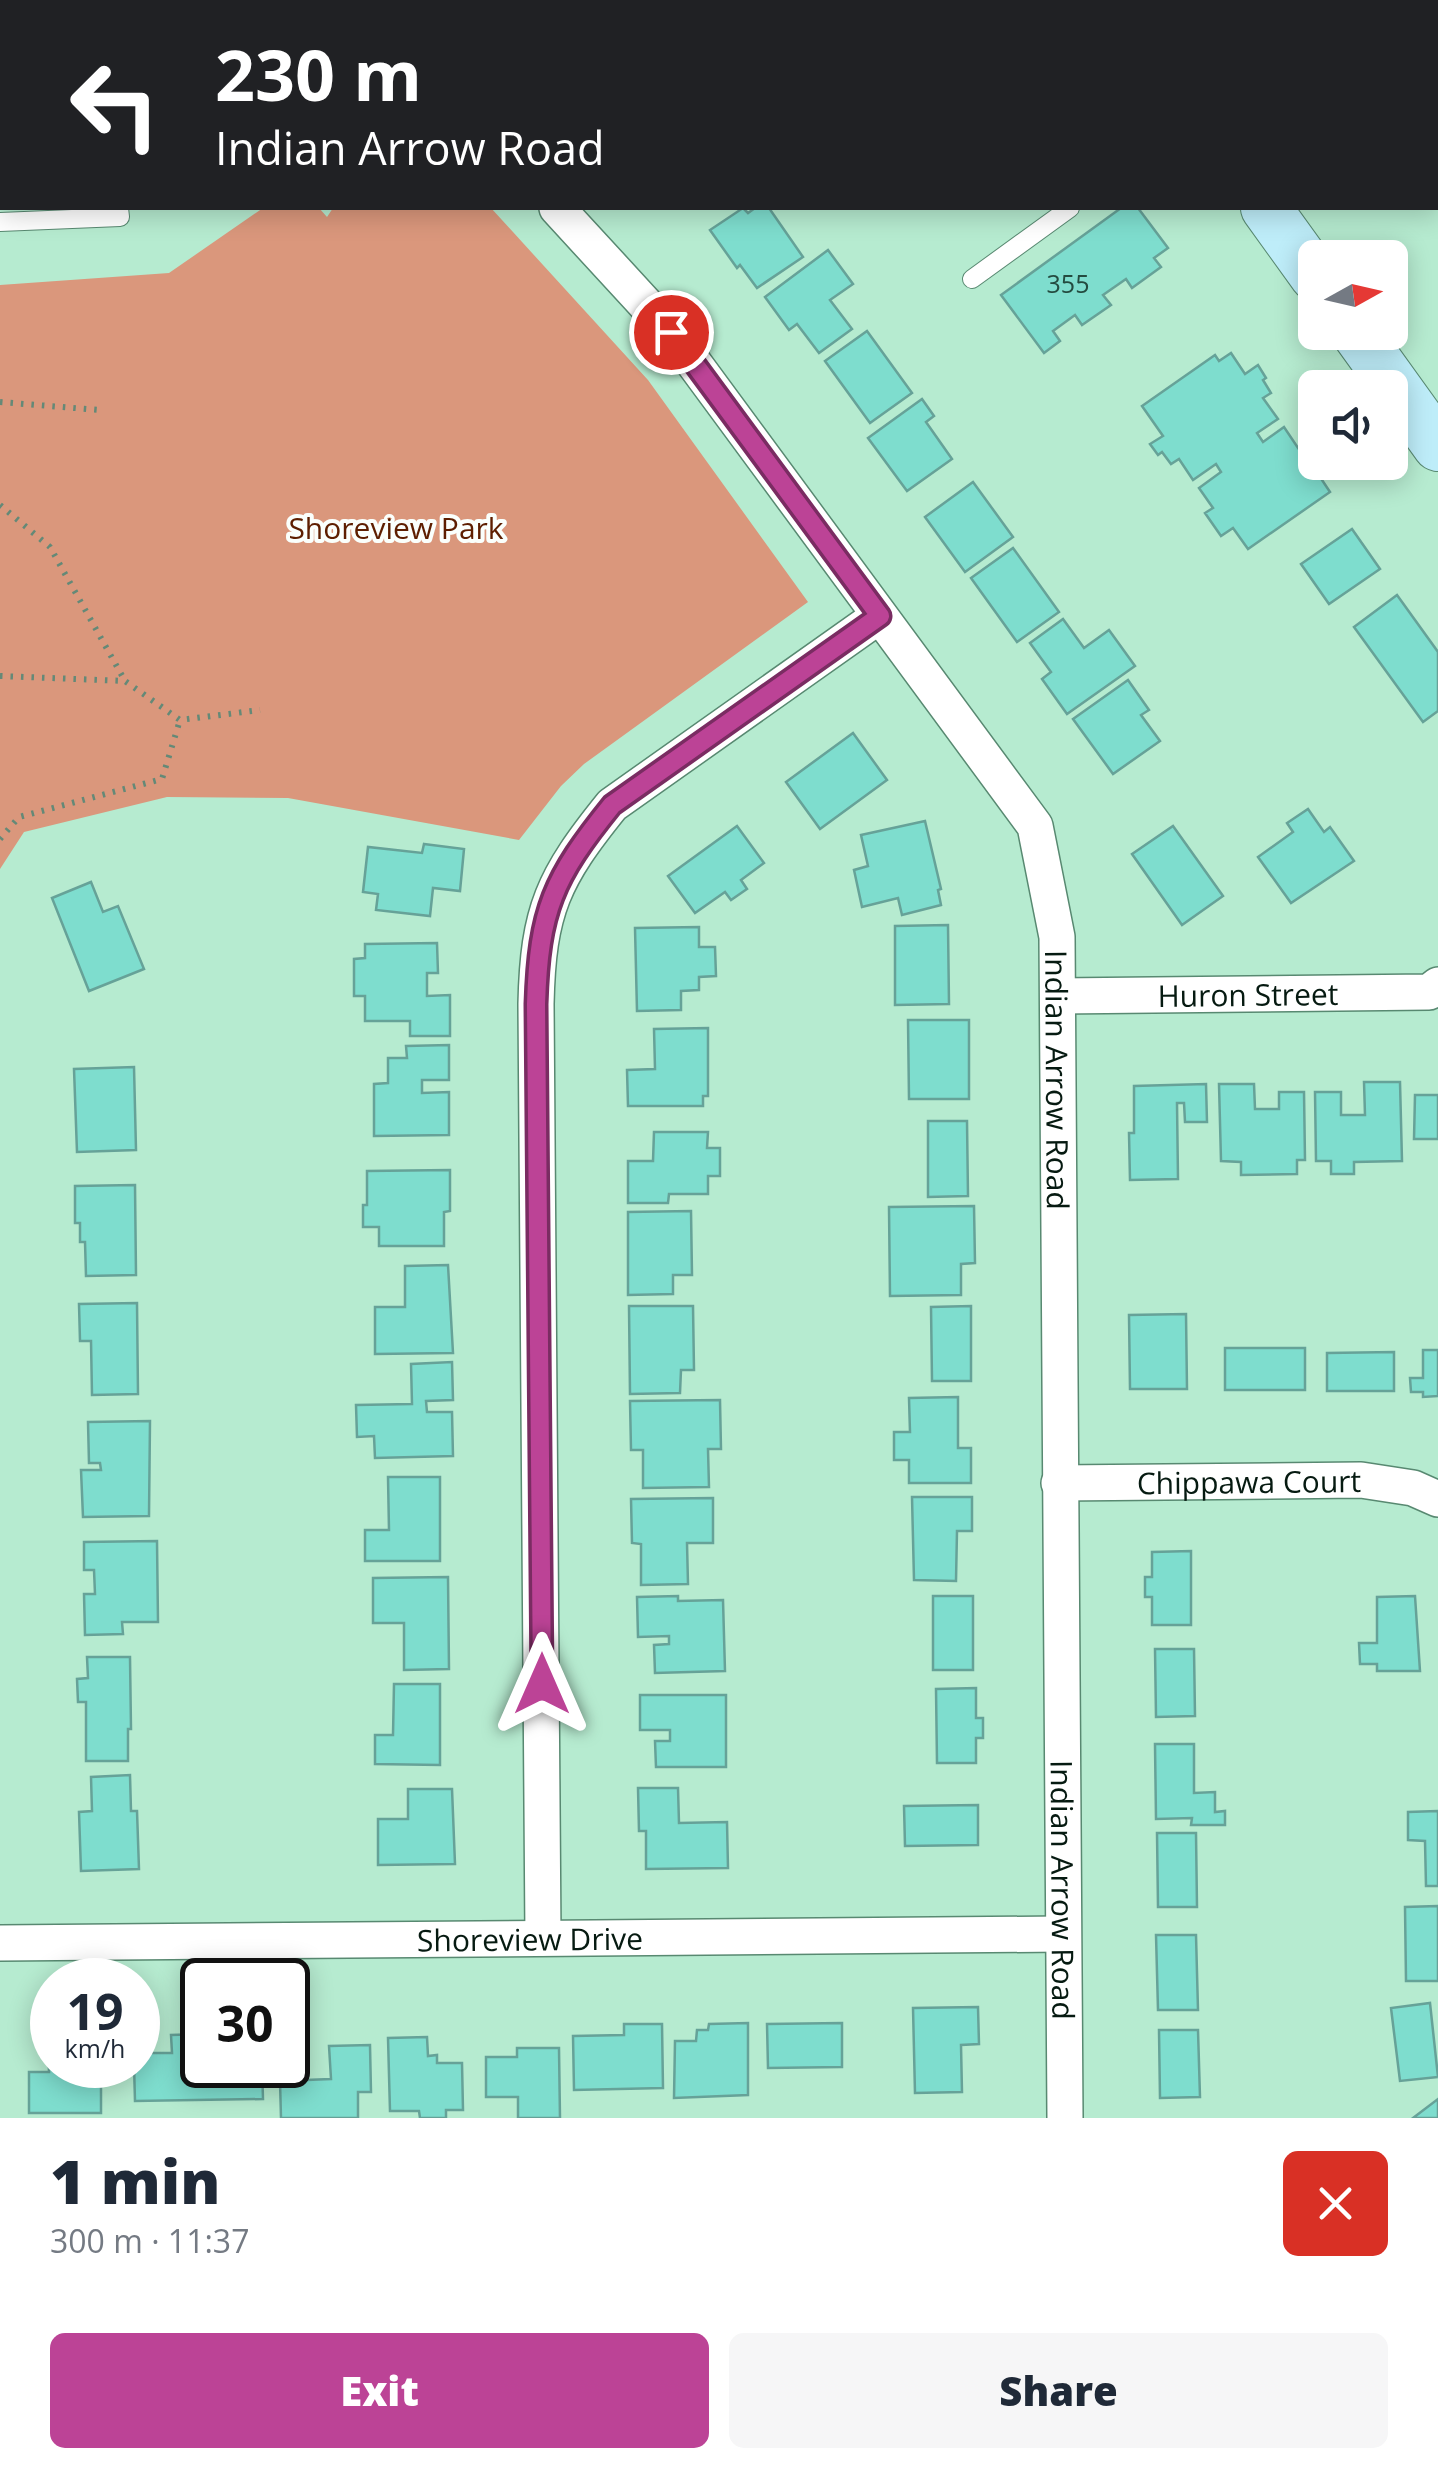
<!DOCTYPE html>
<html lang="en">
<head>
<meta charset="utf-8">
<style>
  :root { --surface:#fff; --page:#f6f6f7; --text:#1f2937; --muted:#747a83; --accent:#bc4396 }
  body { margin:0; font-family:"Open Sans",sans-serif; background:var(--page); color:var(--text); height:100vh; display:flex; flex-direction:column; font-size:38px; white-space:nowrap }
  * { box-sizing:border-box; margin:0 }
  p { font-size:32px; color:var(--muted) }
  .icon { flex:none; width:55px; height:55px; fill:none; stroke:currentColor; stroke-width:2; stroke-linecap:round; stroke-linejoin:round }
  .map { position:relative; height:2118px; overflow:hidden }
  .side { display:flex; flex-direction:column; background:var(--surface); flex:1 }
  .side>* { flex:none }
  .banner { position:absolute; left:0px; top:0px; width:1440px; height:210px; box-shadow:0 5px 25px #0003; background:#202124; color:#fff; overflow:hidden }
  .needle { width:65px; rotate:82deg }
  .fabs { position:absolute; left:1298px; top:240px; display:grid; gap:20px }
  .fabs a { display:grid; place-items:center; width:110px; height:110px; border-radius:15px; background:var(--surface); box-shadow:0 5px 25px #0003; font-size:50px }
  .speed { position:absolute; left:30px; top:1958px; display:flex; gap:20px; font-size:50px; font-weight:700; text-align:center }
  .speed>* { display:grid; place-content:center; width:130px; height:130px; border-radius:50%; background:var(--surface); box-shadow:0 5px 25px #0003; line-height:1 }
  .speed small { font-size:25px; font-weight:400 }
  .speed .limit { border:5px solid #111; border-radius:15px; background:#fff; color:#111 }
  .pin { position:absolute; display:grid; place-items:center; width:85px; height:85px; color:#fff; margin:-42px; border:5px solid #fff; border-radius:50%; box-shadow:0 2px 10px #0007 }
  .me { position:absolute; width:110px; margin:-55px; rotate:0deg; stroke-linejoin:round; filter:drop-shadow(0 0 8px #0008) }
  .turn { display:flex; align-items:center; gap:35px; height:210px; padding:0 50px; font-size:45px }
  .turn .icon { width:130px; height:130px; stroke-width:2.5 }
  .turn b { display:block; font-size:70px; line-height:85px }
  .round { display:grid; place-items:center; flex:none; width:105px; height:105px; border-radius:15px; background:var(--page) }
  .headline { display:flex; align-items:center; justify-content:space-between; height:170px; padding:0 50px }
  h1 { font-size:60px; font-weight:800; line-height:75px }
  .button { display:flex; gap:20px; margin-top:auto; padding:20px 50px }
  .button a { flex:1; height:115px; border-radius:15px; background:var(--accent); color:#fff; font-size:40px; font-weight:800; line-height:115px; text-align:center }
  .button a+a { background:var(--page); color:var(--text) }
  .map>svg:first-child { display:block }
</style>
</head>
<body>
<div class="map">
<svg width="1438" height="2118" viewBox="0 0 1438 2118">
  <rect width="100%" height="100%" fill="#b6ebd0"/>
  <path fill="#da977c" d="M263,208H319L327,217L333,208H491L648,380L808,602L584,764L561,786L519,840L288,798L167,797L24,832L0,869V285L169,273Z"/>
  <g fill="#7eddce" stroke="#66a298" stroke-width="2.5">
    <path d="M886,0H989L991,2H888Z"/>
    <path d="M1264,0H1379L1381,2H1266Z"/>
    <path d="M743,208L748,213L755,208H769L803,257L757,288L740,265L737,268L710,230Z"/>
    <path d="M1121,208H1138L1168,248L1154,258L1161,267L1132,288L1126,279L1103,295L1111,305L1082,325L1075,315L1053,331L1060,341L1044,353L1001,295Z"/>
    <path d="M828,250L853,284L830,300L852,329L819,353L797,324L789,330L765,297Z"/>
    <path d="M867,331L912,393L870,423L825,361Z"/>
    <path d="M1231,353L1245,374L1258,365L1266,378L1263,380L1271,393L1263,398L1278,419L1257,433L1263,442L1284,427L1298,448L1306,442L1315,454V462H1327L1316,471L1330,492L1248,549L1233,528L1221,536L1205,513L1213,508L1199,488L1221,472L1216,464L1193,480L1179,459L1171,464L1162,452L1158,455L1150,444L1163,436L1142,406L1215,355L1219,361Z"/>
    <path d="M922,399L934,416L926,422L952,459L907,491L868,438Z"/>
    <path d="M973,482L1013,537L965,572L925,517Z"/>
    <path d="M1352,529L1380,569L1329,604L1301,564Z"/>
    <path d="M1013,548L1059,612L1017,642L971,578Z"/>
    <path d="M1397,595L1438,652V711L1423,722L1354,627Z"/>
    <path d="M1063,619L1084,648L1109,630L1135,666L1067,714L1042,679L1051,672L1030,643Z"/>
    <path d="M1128,680L1149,710L1141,715L1160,741L1113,774L1073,719Z"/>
    <path d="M853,733L887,780L820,829L786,782Z"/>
    <path d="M1308,809L1324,832L1330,827L1354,861L1291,903L1258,857L1293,832L1287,823Z"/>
    <path d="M925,821L941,889L938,890L941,905L902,915L898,898L862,907L854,870L868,866L861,835Z"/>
    <path d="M737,826L764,863L741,880L747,889L731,900L725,892L695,913L668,876Z"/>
    <path d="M1173,826L1223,896L1182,925L1132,854Z"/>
    <path d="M424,844L464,849L460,891L433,888L430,916L376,910L378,894L363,892L368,847L422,853Z"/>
    <path d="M91,882L103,912L118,906L144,969L89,991L52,898Z"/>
    <path d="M948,925L949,1004L895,1005V926Z"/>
    <path d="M699,927V947H715L716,976L699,977V990L681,991V1010L637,1011L635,928Z"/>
    <path d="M437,943L438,973H427V996L450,995V1036H410V1021H365V996H354V959L365,958V944Z"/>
    <path d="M908,1020H969V1099H909Z"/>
    <path d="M708,1028V1096H703V1106H628L627,1070L655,1069L654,1029Z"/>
    <path d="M449,1045V1080H422V1093L449,1092V1135L374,1136V1084L388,1083V1058H407L406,1046Z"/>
    <path d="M134,1067L136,1150L77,1152L74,1069Z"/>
    <path d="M1364,1082H1400L1402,1161L1354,1162V1174H1331V1161H1316L1315,1092H1341V1115H1365Z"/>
    <path d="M1206,1084L1207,1122H1185L1184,1103H1177L1178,1179L1130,1180L1129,1133H1134V1086Z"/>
    <path d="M1219,1084H1254L1255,1109H1279V1092H1304L1305,1160H1297V1174L1241,1175V1162L1221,1161Z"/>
    <path d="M1415,1095H1438V1139H1414Z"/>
    <path d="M928,1121H967L968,1196L928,1197Z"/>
    <path d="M654,1132H708L707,1148H720V1176H708V1194H669L668,1203H628V1161H653Z"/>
    <path d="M450,1170V1211L444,1212V1246H379V1227H363V1205H367V1171Z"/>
    <path d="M135,1185L136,1275L86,1276L85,1242H80V1223H75V1186Z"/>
    <path d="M974,1206L975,1263L961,1264V1295L890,1296L889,1207Z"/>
    <path d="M691,1211L692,1275H673V1294L628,1295V1212Z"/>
    <path d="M448,1265L453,1353L375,1354V1307H405V1266Z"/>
    <path d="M137,1303L138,1394L92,1395L91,1341H80L79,1304Z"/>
    <path d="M629,1306H693L694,1370H681L680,1393L630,1394Z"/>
    <path d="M971,1306V1381H932L931,1307Z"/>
    <path d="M1186,1314L1187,1389H1130L1129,1315Z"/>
    <rect x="1225" y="1348" width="80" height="42"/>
    <path d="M1423,1350H1438V1396L1423,1397V1392H1411L1410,1378H1423Z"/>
    <path d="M1394,1352V1391H1327V1353Z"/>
    <path d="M452,1362L453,1400L426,1401L427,1412H452L453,1456L375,1458L374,1436L357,1437L356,1405L412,1404L411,1364Z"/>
    <path d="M958,1397V1448H971V1483H909V1460H894V1432H910L909,1398Z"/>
    <path d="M720,1400L721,1449H708L709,1487L643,1488V1450H631L630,1401Z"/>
    <path d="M150,1421L149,1516L83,1517L81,1470H101L100,1463H89L88,1422Z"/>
    <path d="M388,1477H440V1561H365V1530H389Z"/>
    <path d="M912,1497H972V1531H957L956,1581L914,1580Z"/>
    <path d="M713,1498V1543H687L688,1584L641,1585V1544L632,1543L631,1499Z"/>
    <path d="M157,1541L158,1622H122L123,1634L85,1635L84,1594H95L94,1570H84V1542Z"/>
    <path d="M1191,1551V1625H1152V1597H1145V1577H1152V1552Z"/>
    <path d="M448,1577L449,1669L404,1670V1623H373V1578Z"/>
    <path d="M678,1596V1601L723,1600L725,1671L655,1673L654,1645L669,1644V1636L638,1637L637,1597Z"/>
    <rect x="933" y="1596" width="40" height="74"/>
    <path d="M1415,1596L1420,1671H1377V1664H1360L1359,1643H1377V1597Z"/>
    <path d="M1155,1649H1194L1195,1716L1156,1717Z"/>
    <path d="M87,1657H130L131,1729H128V1761H86V1702H78L77,1679L88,1678Z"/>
    <path d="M394,1684H440V1765L375,1764V1735H393Z"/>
    <path d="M976,1688V1718H983V1738H976V1763H937L936,1689Z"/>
    <path d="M640,1695H726V1767H656L655,1741H670V1730H640Z"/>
    <path d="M1155,1744H1194V1793L1215,1792V1812L1225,1811V1825H1191L1192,1818L1156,1819Z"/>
    <path d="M130,1775L131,1811H137L139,1869L81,1871L79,1812L92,1811L91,1777Z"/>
    <path d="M638,1788H678L679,1823L727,1822L728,1868L646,1869V1831H639Z"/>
    <path d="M408,1789H452L455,1864L378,1865V1819H408Z"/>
    <path d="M978,1805V1845L905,1846L904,1806Z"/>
    <path d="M1438,1811V1886H1426L1425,1841L1408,1840V1812Z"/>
    <path d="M1157,1833H1196L1197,1907H1158Z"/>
    <path d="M1438,1906V1981H1406L1405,1907Z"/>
    <path d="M1156,1935H1196L1198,2010H1158Z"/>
    <path d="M1430,2003L1438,2077L1400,2081L1391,2008Z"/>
    <path d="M978,2007L979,2044L961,2045L962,2092L915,2093L913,2008Z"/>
    <path d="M748,2023V2095L674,2098L675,2041H696L697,2030H708L709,2024Z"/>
    <path d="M842,2023V2067L768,2068L767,2024Z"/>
    <path d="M624,2024H662L663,2088L574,2090L573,2036L624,2035Z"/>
    <path d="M1159,2030H1198L1200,2097L1160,2098Z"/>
    <path d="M202,2034V2065H262L263,2099L135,2101L134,2065H138V2053H172L171,2035Z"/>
    <path d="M48,2036H52V2065H105V2070H101V2113H29V2072H49Z"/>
    <path d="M427,2037L428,2056L437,2055V2063H462L463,2110H446V2118H420L419,2111H390L388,2038Z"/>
    <path d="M370,2045L371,2092H358V2118H281L280,2081L331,2079L329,2046Z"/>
    <path d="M517,2048H559L560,2118H518V2097H486V2057H517Z"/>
    <path d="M1438,2099V2118H1413Z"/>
  </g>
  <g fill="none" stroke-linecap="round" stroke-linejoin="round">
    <defs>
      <g id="lane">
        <path d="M0,140H2"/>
        <path d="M0,222L120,217L119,208"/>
        <path d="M972,279L1070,208"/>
      </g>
      <g id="street">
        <path d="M378,0L380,2"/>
        <path id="s1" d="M557,208L671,332L1035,826L1057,937L1065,2118"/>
        <path id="s2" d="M1058,996L1429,992L1438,985"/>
        <path id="s3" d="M1059,1483L1361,1480L1413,1488L1438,1499"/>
        <path d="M543,1938L536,1004C538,910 553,878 612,805L879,616"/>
        <path id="s4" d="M0,1943L1062,1934"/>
      </g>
      <g id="secondary">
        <path d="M1115,0L1117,2"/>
        <path d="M1266,208L1315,276"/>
        <path d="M1356,332L1438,446"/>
      </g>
    </defs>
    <use href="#lane" stroke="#588971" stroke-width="20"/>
    <use href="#street" stroke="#588971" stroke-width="38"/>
    <use href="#secondary" stroke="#588971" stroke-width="52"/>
    <g stroke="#648977" stroke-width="6" stroke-dasharray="2.5 8" stroke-linecap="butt">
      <path d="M0,402L99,410"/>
      <path d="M0,505L50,547L125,681"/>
      <path d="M0,676L125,681L180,720L260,710"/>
      <path d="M0,839L19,817L162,779L180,720"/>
    </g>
    <use href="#lane" stroke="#fff" stroke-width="18"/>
    <use href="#street" stroke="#fff" stroke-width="35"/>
    <use href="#secondary" stroke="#beedf9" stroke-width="50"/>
  </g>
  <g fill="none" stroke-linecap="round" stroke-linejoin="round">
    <defs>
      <path id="route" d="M542,1684L536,1004C539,910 553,878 612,805L880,616L671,332"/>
    </defs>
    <use href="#route" stroke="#7a2c62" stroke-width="25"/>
    <use href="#route" stroke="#bc4396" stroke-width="18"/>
  </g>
  <g text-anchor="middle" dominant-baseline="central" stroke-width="8" stroke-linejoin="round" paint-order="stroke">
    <g font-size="25" fill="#244b40">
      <text x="1068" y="283">355</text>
    </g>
    <g font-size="30" fill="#5d1e00" stroke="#fafffc">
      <text x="396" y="527">Shoreview Park</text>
    </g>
    <g font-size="30" fill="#061a11" stroke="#fafffc">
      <text stroke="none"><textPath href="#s2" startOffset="190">Huron Street</textPath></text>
      <text stroke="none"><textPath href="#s1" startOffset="1038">Indian Arrow Road</textPath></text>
      <text stroke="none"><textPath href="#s3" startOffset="190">Chippawa Court</textPath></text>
      <text stroke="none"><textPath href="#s1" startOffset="1848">Indian Arrow Road</textPath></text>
      <text stroke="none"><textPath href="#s4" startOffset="530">Shoreview Drive</textPath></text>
    </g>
  </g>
</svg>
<div class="fabs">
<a><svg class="needle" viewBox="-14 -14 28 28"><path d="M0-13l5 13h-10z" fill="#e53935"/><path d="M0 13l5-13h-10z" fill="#747a83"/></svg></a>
<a><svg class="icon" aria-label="sound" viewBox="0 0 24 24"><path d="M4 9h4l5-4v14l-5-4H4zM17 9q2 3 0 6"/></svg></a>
</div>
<div class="speed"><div>19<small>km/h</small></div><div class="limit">30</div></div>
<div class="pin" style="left:671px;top:332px;background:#d93025"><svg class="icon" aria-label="arrive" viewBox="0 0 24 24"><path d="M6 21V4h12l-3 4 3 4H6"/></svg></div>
<svg class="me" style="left:542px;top:1684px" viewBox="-20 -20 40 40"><path d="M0-17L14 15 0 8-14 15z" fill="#bc4396" stroke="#fff" stroke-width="4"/></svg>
<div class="banner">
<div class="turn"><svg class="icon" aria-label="left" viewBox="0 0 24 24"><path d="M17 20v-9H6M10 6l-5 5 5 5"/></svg><div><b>230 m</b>Indian Arrow Road</div></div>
</div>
</div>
<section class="side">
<div class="headline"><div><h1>1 min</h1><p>300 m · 11:37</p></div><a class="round" style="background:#d93025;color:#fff"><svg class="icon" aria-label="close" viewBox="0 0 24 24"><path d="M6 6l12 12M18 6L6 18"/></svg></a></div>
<div class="button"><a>Exit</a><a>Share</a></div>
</section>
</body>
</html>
